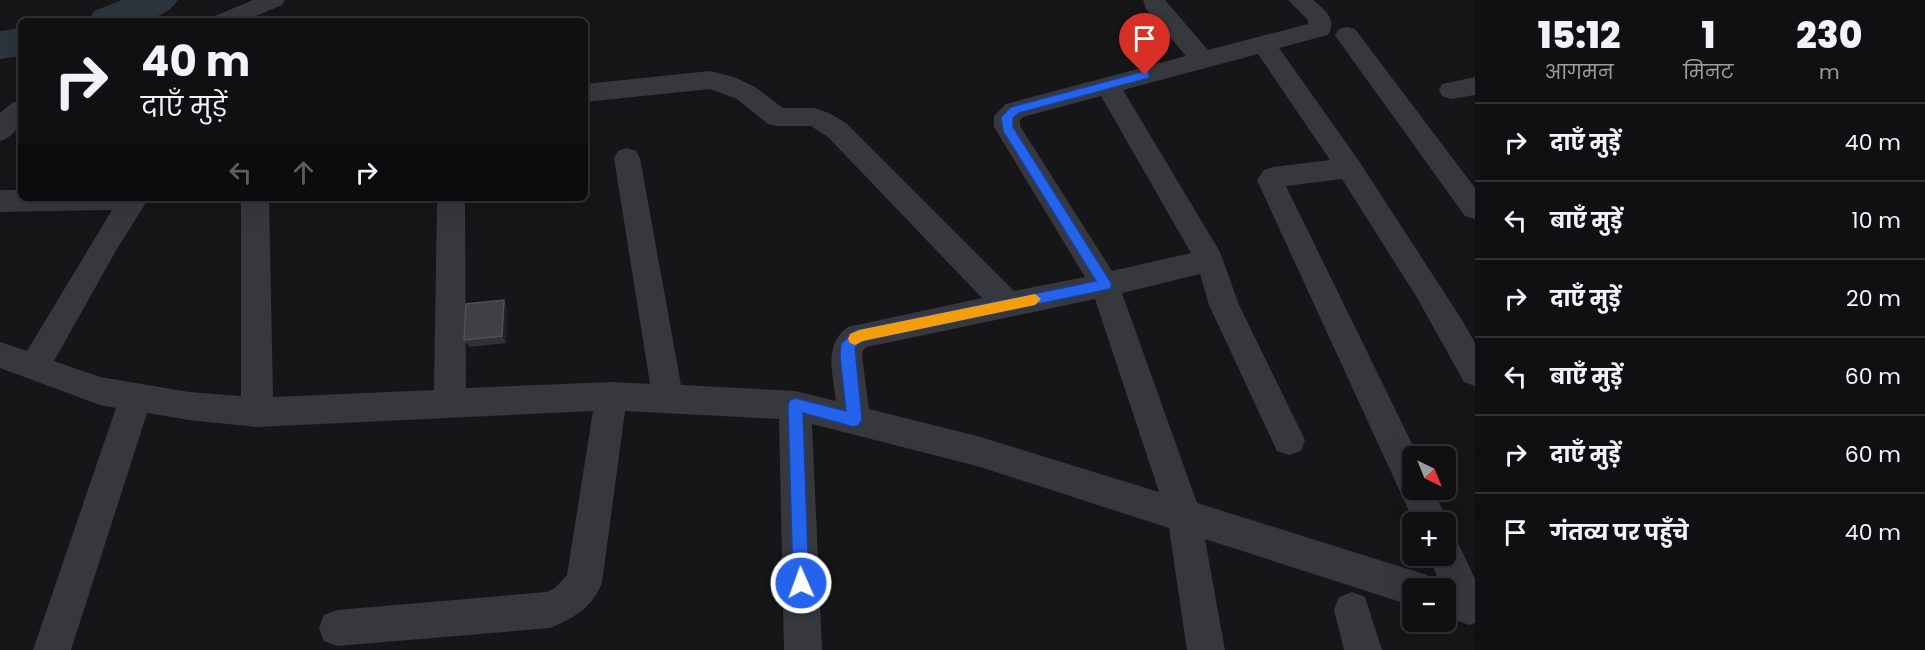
<!DOCTYPE html>
<html lang="hi">
<head>
<meta charset="utf-8">
<style>
  :root { --surface:#101012; --page:#1e1e20; --text:#f1f3f6; --muted:#9c9d9f; --line:#303032 }
  body { margin:0; font-family:Poppins,"Noto Sans Devanagari",sans-serif; background:var(--page); color:var(--text); height:100vh; display:flex; flex-direction:column; font-size:22px; white-space:nowrap }
  * { box-sizing:border-box; margin:0 }
  p { font-size:20px; color:var(--muted) }
  .icon { flex:none; width:33px; height:33px; fill:none; stroke:currentColor; stroke-width:2; stroke-linecap:round; stroke-linejoin:round }
  .map { position:relative; flex:1; overflow:hidden }
  .sheet { display:flex; flex-direction:column; background:var(--surface); width:450px }
  .sheet>* { flex:none }
  .hud { position:absolute; left:18px; top:18px; width:570px; height:183px; border-radius:9px; box-shadow:0 6px 24px #0002,0 0 0 2px var(--line); background:#101012; color:var(--text); overflow:hidden }
  .needle { width:39px; rotate:137deg }
  .buttons { position:absolute; left:1402px; top:446px; display:grid; gap:12px }
  .buttons a { display:grid; place-items:center; width:54px; height:54px; border-radius:9px; background:var(--surface); box-shadow:0 6px 24px #0002,0 0 0 2px var(--line); font-size:30px }
  .pin { position:absolute; display:grid; place-items:center; width:51px; height:51px; color:#fff; margin:-62px -26px; border-radius:50% 50% 50% 0; rotate:-45deg; box-shadow:0 0 6px #0007 }
  .pin .icon { rotate:45deg }
  .me { position:absolute; width:66px; margin:-33px; rotate:358deg; stroke-linejoin:round; filter:drop-shadow(0 0 4px #0008) }
  .turn { display:flex; align-items:center; gap:21px; height:126px; padding:0 24px; font-size:27px }
  .turn .icon { width:78px; height:78px; stroke-width:2.5 }
  .turn b { display:block; font-size:42px; line-height:51px }
  .lanes { display:flex; align-items:center; height:57px; padding:0 24px; background:#0003; justify-content:center; gap:30px; direction:ltr }
  .lanes .off { opacity:.35 }
  .eta { display:flex; justify-content:space-evenly; align-items:center; height:102px; text-align:center }
  .eta b { font-size:36px; font-weight:800; line-height:42px }
  ul { padding:0; list-style:none }
  li { display:flex; align-items:center; gap:18px; height:78px; padding:0 24px; border-top:2px solid var(--line) }
  li div { flex:1 }
  li b { display:block; font-size:22px }
  li em { font-style:normal }
  main { display:flex; flex:1; min-height:0 }
  .map>svg:first-child { display:block }
</style>
</head>
<body>
<main>
<div class="map">
<svg width="1475" height="650" viewBox="0 0 1475 650">
  <rect width="100%" height="100%" fill="#161618"/>
  <g fill="none" stroke-linecap="round" stroke-linejoin="round">
    <g fill="#2c353c" fill-rule="evenodd">
      <path d="M122,0H178C160,28 117,21 88,21L94,11Z"/>
      <path d="M21,28V56L0,59V31Z"/>
    </g>
    <g fill="#37383d" fill-rule="evenodd">
      <path d="M253,0H285L282,5L244,21H211L215,16Z"/>
      <path d="M1143,0H1165L1208,50L1308,24V20L1288,0H1313C1324,9 1338,19 1328,35L1279,48L1359,161L1462,320L1475,343V386L1464,382L1416,296L1342,179L1286,186L1418,456H1413V489H1433L1448,522L1446,527V522H1414L1257,180L1264,170L1273,167L1330,160L1258,54L1123,90L1220,252L1239,305L1305,440L1301,451L1289,455L1277,451L1209,305L1200,274L1122,293L1197,503L1427,575L1432,588H1413V606L1205,539L1225,650H1187L1169,528L977,466L812,424L822,650H784L779,419L625,411L602,583C592,608 574,618 550,628L337,646L324,641L319,628L324,615L337,610L547,592L555,588L567,575L593,411L257,427L189,420L147,413L71,650H33L116,408L100,405L0,368V342L27,351L112,210L0,212V190H21V198H149L118,247L54,361L100,377L189,392L241,396V198H269L273,397L434,390L437,205L441,198H461L465,205L466,388L611,382L650,384L614,158L618,151L627,148L636,151L640,158L681,385L795,391L836,401C833,373 823,345 848,327L982,298L828,137L811,126H777L768,124L737,99L710,89L585,102V84L710,71L734,77L755,87L783,108H814L829,113L846,123L1014,291L1085,277L994,127V116L1006,104L1186,56L1146,9ZM1101,96L1191,253L1112,271L1020,126V120L1023,117ZM1095,299L1159,492L977,436L869,409L862,356L863,350L867,347Z"/>
      <path d="M1347,27L1355,29L1475,188V219L1465,216L1339,41L1335,35L1339,29Z"/>
      <path d="M1475,77V95L1451,99L1442,96L1439,90L1442,84Z"/>
      <path d="M21,100C21,118 20,135 0,141V113L12,103Z"/>
      <path d="M1446,537L1458,543L1475,579V623L1469,625L1456,620L1446,596V588H1442L1428,555H1446Z"/>
      <path d="M1352,592L1365,597L1382,650H1344L1334,610L1339,597Z"/>
    </g>
  </g>
  <path fill="#323236" d="M504,300L507,308L506,343L469,347L464,340Z"/>
  <path fill="#212124" d="M504,300L507,308L506,343L502,336Z"/>
  <path fill="#3f3f44" stroke="#4f5156" stroke-width="1.5" d="M504,300L502,336L464,340L466,304Z"/>
  <path fill="#2563eb" stroke="#184099" stroke-width="1.5" d="M1145,71L1149,72V78L1019,113L1013,118V127L1110,281L1112,285L1110,289L863,341L855,347L862,420L859,425L854,427L803,413L809,583L807,589L801,591L795,589L793,583L788,405L790,400L795,398L846,411L840,356L841,344L854,331L1096,281L1003,131L1001,117L1011,107Z"/>
  <path fill="#f59e0b" d="M1035,294L1041,299L1035,305L863,341L855,345L850,343L848,339L850,334L859,330Z"/>
</svg>
<div class="buttons">
<a><svg class="needle" viewBox="-14 -14 28 28"><path d="M0-13l5 13h-10z" fill="#e53935"/><path d="M0 13l5-13h-10z" fill="#9c9d9f"/></svg></a>
<a>+</a>
<a>−</a>
</div>
<div class="pin" style="left:1145px;top:75px;background:#d93025"><svg class="icon" aria-label="arrive" viewBox="0 0 24 24"><path d="M6 21V4h12l-3 4 3 4H6"/></svg></div>
<svg class="me" style="left:801px;top:583px" viewBox="-20 -20 40 40"><circle r="17" fill="#2563eb" stroke="#fff" stroke-width="3"/><path d="M0-11L8 9 0 5-8 9z" fill="#fff"/></svg>
<div class="hud">
<div class="turn"><svg class="icon" aria-label="right" viewBox="0 0 24 24"><path d="M7 20v-9h11M14 6l5 5-5 5"/></svg><div><b>40 m</b>दाएँ मुड़ें</div></div>
<div class="lanes"><svg class="icon off" aria-label="left" viewBox="0 0 24 24"><path d="M17 20v-9H6M10 6l-5 5 5 5"/></svg><svg class="icon off" aria-label="ahead" viewBox="0 0 24 24"><path d="M12 20V5M6 11l6-6 6 6"/></svg><svg class="icon" aria-label="right" viewBox="0 0 24 24"><path d="M7 20v-9h11M14 6l5 5-5 5"/></svg></div>
</div>
</div>
<section class="sheet">
<div class="eta">
<div><b>15:12</b><p>आगमन</p></div>
<div><b>1</b><p>मिनट</p></div>
<div><b>230</b><p>m</p></div>
</div>
<ul>
<li><svg class="icon" aria-label="right" viewBox="0 0 24 24"><path d="M7 20v-9h11M14 6l5 5-5 5"/></svg><div><b>दाएँ मुड़ें</b></div><em>40 m</em></li>
<li><svg class="icon" aria-label="left" viewBox="0 0 24 24"><path d="M17 20v-9H6M10 6l-5 5 5 5"/></svg><div><b>बाएँ मुड़ें</b></div><em>10 m</em></li>
<li><svg class="icon" aria-label="right" viewBox="0 0 24 24"><path d="M7 20v-9h11M14 6l5 5-5 5"/></svg><div><b>दाएँ मुड़ें</b></div><em>20 m</em></li>
<li><svg class="icon" aria-label="left" viewBox="0 0 24 24"><path d="M17 20v-9H6M10 6l-5 5 5 5"/></svg><div><b>बाएँ मुड़ें</b></div><em>60 m</em></li>
<li><svg class="icon" aria-label="right" viewBox="0 0 24 24"><path d="M7 20v-9h11M14 6l5 5-5 5"/></svg><div><b>दाएँ मुड़ें</b></div><em>60 m</em></li>
<li><svg class="icon" aria-label="arrive" viewBox="0 0 24 24"><path d="M6 21V4h12l-3 4 3 4H6"/></svg><div><b>गंतव्य पर पहुँचे</b></div><em>40 m</em></li>
</ul>
</section>
</main>
</body>
</html>
